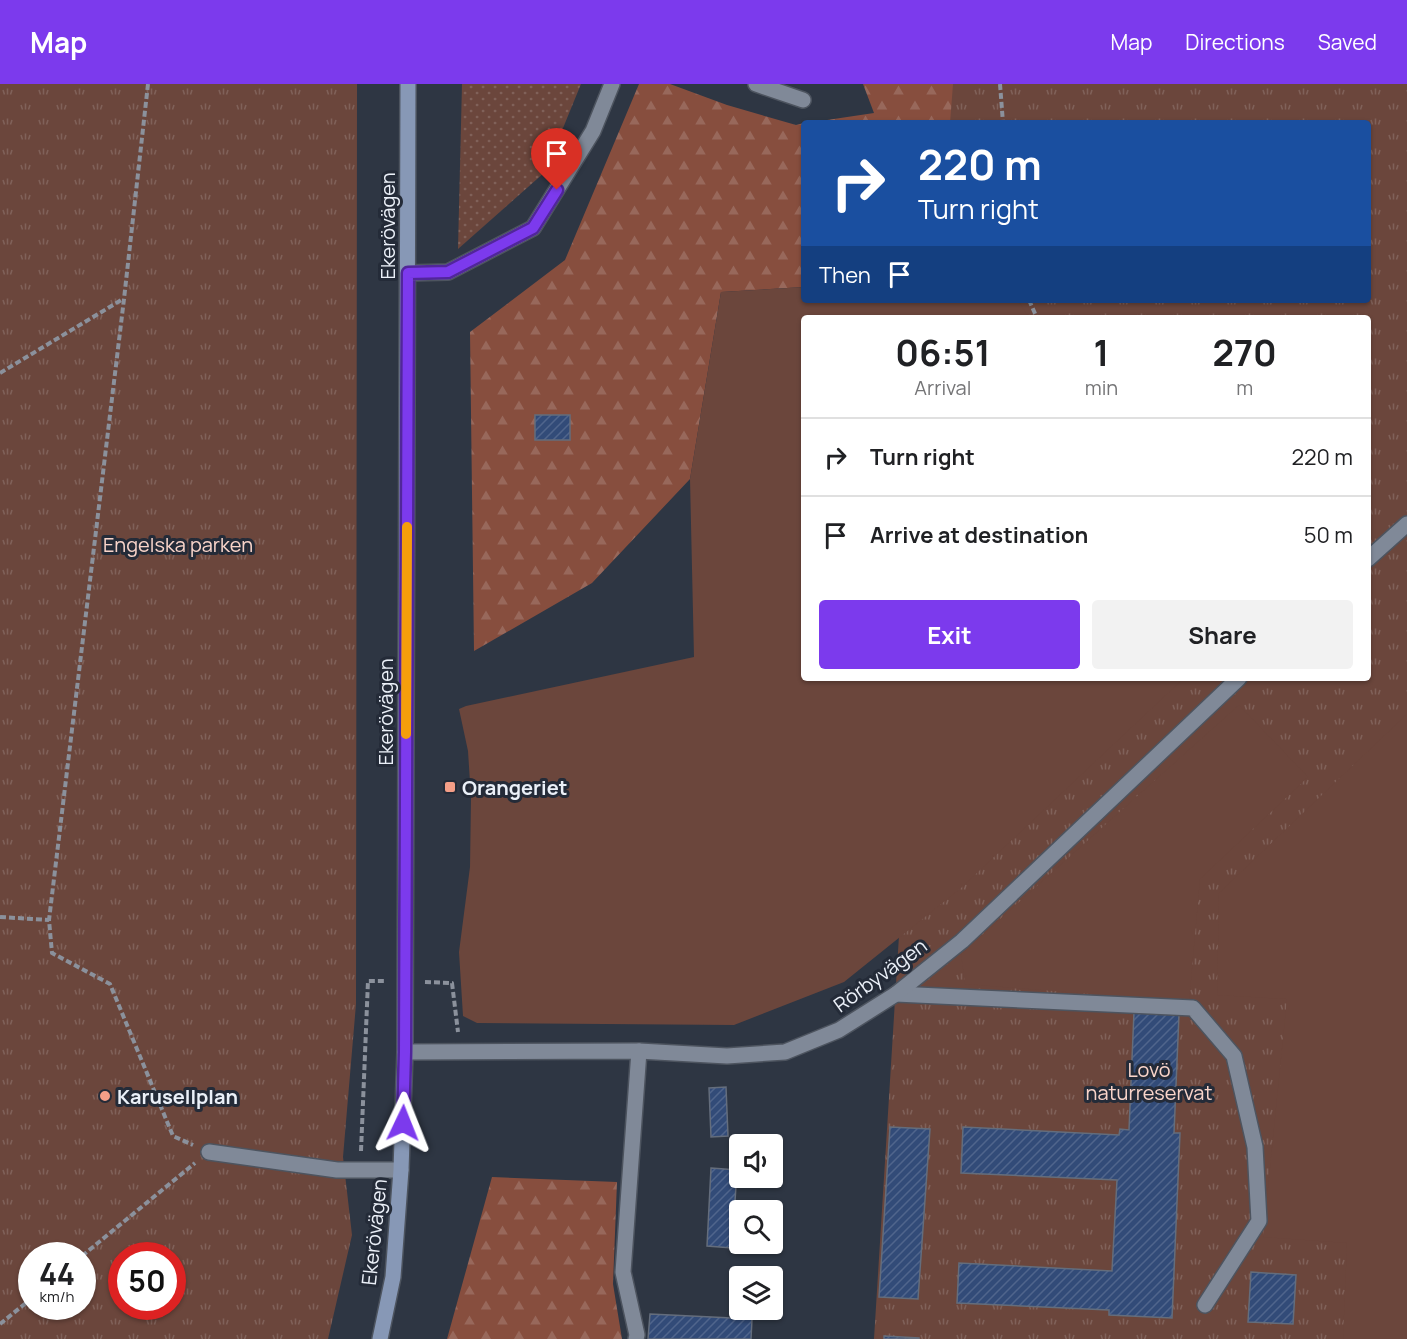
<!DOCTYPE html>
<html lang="en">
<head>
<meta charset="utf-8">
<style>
  :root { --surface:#fff; --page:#f2f2f2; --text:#202124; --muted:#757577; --line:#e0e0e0; --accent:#7c3aed }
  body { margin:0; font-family:Manrope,sans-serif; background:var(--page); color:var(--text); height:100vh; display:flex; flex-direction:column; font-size:22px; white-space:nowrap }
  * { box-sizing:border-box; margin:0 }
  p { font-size:20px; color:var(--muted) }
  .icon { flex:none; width:33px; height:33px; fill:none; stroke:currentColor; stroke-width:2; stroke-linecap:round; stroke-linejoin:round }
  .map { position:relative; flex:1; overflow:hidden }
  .panel { position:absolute; left:801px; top:231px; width:570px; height:366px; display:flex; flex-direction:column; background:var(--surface); border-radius:6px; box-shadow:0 2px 4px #0004 }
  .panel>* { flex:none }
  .hud { position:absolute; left:801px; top:36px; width:570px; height:183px; border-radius:6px; box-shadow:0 2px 4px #0004; background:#1a4fa0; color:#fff; overflow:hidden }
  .controls { position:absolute; left:729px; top:1050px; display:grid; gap:12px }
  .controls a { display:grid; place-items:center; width:54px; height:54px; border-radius:6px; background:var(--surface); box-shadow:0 2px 4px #0004; font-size:30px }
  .speed { position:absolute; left:18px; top:1158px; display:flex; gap:12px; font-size:30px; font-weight:700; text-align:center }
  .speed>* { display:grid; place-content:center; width:78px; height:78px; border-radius:50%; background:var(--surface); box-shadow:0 2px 4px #0004; line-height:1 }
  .speed small { font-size:15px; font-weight:400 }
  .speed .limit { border:9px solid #d22; background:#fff; color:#111 }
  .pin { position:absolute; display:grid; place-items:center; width:51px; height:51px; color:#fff; margin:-62px -26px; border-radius:50% 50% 50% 0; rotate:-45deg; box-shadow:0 0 6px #0007 }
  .pin .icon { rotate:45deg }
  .me { position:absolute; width:66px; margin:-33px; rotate:2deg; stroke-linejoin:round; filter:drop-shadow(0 0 4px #0008) }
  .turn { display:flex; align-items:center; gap:21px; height:126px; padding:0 18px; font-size:27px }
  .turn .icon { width:78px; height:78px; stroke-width:2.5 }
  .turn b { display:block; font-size:42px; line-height:51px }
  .then { display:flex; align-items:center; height:57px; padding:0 18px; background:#0003; gap:12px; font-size:22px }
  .eta { display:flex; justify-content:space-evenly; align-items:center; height:102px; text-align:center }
  .eta b { font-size:36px; font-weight:700; line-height:42px }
  .button { display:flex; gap:12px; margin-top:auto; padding:12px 18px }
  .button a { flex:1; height:69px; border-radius:6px; background:var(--accent); color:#fff; font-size:24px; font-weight:700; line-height:69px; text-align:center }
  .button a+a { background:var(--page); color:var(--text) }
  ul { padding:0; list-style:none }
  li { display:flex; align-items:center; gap:18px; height:78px; padding:0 18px; border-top:2px solid var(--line) }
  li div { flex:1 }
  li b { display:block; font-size:22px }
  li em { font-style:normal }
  header { display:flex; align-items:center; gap:36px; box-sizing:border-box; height:84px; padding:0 30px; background:var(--accent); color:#fff }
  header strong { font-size:28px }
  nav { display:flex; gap:33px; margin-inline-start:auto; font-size:21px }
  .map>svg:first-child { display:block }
</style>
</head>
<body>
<header>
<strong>Map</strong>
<nav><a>Map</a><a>Directions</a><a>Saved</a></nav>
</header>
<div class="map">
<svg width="1407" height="1255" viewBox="0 0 1407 1255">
  <defs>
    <pattern id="grass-dots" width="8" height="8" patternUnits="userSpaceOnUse" patternTransform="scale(1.5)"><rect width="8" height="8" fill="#6b463c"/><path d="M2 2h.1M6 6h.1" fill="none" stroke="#806159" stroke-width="1.8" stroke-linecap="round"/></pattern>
    <pattern id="forest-firs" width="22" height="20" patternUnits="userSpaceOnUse" patternTransform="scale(1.5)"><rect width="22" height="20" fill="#874e3e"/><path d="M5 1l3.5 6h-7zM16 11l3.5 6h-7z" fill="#98685b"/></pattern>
    <pattern id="park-tufts" width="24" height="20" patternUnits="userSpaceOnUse" patternTransform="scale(1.5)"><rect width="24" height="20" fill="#6b463c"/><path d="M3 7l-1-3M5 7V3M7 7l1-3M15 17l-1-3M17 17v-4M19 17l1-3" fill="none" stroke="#806159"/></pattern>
    <pattern id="building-hatch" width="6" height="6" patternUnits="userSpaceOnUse" patternTransform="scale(1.5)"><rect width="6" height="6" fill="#324b78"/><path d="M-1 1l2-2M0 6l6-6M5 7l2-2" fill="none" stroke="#50658c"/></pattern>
  </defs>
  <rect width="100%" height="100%" fill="#2e3643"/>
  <path fill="url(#grass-dots)" d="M462,0H581L545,88L458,165Z"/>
  <g fill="url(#forest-firs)">
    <path d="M639,0H670L727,21L796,41L804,39V203L721,208L690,395L592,499L474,567L470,248L565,176Z"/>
    <path d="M863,0H1103L1043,39H807L874,29Z"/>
    <path d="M492,1093L617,1098L613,1200L622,1255H447Z"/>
  </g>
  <g fill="url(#park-tufts)" fill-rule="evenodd">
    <path d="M0,0H357L356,920L343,1073L352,1151L328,1255H0ZM32,1172H82V1222H32ZM122,1172H172V1222H122Z"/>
    <path d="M953,0H1407V1255H874L915,594H1368V234H938L939,216H1368V39H950Z"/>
  </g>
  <g fill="#6b463c">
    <path d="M804,203V216H1018L1029,234H804V594H1184L961,804L844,898L734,941L477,939L463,932L459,868L470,783L471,714L468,667L459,625L466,622L694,573L690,395L721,208Z"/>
    <path d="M1239,621L1308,693L1200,795L1189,918L965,900L961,870Z"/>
    <path d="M1407,630V1255H1343L1347,1159L1263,1153L1287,915L1217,911L1219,809Z"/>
  </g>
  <g fill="url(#building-hatch)" stroke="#646d7c" stroke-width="1.5">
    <rect x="535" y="331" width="35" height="25"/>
    <path d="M1134,928L1179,930L1174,1049H1180L1172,1234L1109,1231V1226L957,1219L959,1179L1112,1187L1117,1096L961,1089L963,1043L1119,1051L1120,1045L1129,1046Z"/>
    <path d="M726,1003L728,1052L711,1053L709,1004Z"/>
    <path d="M890,1043L930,1045L918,1215L879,1213Z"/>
    <path d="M711,1084L737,1086L732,1164L707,1162Z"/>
    <path d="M1251,1188L1296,1191L1293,1240L1248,1238Z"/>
    <path d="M650,1230L752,1235L751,1255H648Z"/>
    <path d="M884,1252L919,1254V1255H884Z"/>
  </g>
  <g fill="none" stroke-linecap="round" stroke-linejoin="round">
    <defs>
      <g id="service">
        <path d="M756,0L803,16"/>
        <path d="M408,189L448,188L533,144L593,47L612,0"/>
        <path d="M896,910L1193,924L1234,972L1255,1063L1259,1137L1205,1221"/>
        <path d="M209,1068L337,1086H401"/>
        <path d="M636,1255L637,1251L623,1188L639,967"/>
      </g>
      <g id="tertiary">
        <path d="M1368,475L1407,440"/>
        <path d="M405,968L639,967L727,972L785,968L839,946L896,910L962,857L1239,594"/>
      </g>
      <path id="secondary" d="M380,1255L393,1193L401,1086L405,968L408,0"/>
    </defs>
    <use href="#service" stroke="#4d545f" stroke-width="18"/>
    <use href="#tertiary" stroke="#4d545f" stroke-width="18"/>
    <use href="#secondary" stroke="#4d545f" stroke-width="18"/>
    <g stroke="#8b919c" stroke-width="4" stroke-dasharray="6 3" stroke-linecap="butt">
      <path d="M148,0L124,215L49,836L52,869L110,900L173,1052L193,1061"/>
      <path d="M1000,0L1003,39"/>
      <path d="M1029,216L1037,234"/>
      <path d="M0,289L123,215"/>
      <path d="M0,833L49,836"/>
      <path d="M425,898L452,899L458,948"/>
      <path d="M361,1067L368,897H385"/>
      <path d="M82,1172L195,1079"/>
      <path d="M0,1240L32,1214"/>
    </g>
    <use href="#service" stroke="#808998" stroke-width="15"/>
    <use href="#tertiary" stroke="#808998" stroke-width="15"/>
    <use href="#secondary" stroke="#8798b6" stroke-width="15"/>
  </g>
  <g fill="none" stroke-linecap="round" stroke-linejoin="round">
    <defs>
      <path id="route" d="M403,1039L405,968L408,189L448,188L533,144L557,106"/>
    </defs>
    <use href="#route" stroke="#51269a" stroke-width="15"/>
    <use href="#route" stroke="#7c3aed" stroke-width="10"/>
    <path stroke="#f59e0b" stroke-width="10" d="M406,650L407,443"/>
  </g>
  <g fill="#f49e87" stroke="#242b38" stroke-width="2">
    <rect x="444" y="697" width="12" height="12" rx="3"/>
    <circle cx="105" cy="1012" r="6"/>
  </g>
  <g text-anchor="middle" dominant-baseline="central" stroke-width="6" stroke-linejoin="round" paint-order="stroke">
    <g font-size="20" fill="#ebf0f8" stroke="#242b38">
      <text transform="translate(387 142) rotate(-90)">Ekerövägen</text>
      <text transform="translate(385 628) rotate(-90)">Ekerövägen</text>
      <text transform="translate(880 891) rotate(-36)">Rörbyvägen</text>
      <text transform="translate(374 1148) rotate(-84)">Ekerövägen</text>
    </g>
    <g font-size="20" fill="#fad5ca" stroke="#242b38">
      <text x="178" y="460">Engelska parken</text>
      <text x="1149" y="985">Lovö<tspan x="1149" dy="23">naturreservat</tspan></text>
    </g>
    <g font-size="20" font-weight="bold" fill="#ebf0f8" stroke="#242b38" text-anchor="start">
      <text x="462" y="703">Orangeriet</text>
      <text x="117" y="1012">Karusellplan</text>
    </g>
  </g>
</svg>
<div class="controls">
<a><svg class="icon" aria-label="sound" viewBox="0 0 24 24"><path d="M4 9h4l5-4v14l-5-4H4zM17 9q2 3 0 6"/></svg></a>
<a><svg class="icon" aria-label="search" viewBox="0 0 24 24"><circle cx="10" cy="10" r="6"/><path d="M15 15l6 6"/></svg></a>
<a><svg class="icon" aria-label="layers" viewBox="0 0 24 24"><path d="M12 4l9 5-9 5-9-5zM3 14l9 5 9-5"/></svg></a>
</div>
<div class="speed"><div>44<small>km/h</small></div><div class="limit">50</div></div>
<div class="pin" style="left:557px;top:106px;background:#d93025"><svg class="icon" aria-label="arrive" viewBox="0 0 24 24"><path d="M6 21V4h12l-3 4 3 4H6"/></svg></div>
<svg class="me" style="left:403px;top:1039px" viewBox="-20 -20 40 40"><path d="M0-17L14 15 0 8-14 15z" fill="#7c3aed" stroke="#fff" stroke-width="4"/></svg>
<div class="hud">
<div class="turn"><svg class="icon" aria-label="right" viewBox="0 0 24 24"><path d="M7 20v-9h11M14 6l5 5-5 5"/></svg><div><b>220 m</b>Turn right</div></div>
<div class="then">Then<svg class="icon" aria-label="arrive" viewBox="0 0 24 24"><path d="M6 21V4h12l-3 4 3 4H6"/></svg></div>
</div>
<section class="panel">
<div class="eta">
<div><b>06:51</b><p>Arrival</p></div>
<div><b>1</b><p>min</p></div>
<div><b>270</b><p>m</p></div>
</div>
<ul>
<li><svg class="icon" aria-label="right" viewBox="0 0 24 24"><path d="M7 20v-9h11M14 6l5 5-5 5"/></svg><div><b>Turn right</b></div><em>220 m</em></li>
<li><svg class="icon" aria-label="arrive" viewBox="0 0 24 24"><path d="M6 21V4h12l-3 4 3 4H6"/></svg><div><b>Arrive at destination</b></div><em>50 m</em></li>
</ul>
<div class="button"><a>Exit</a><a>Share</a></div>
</section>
</div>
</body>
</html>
